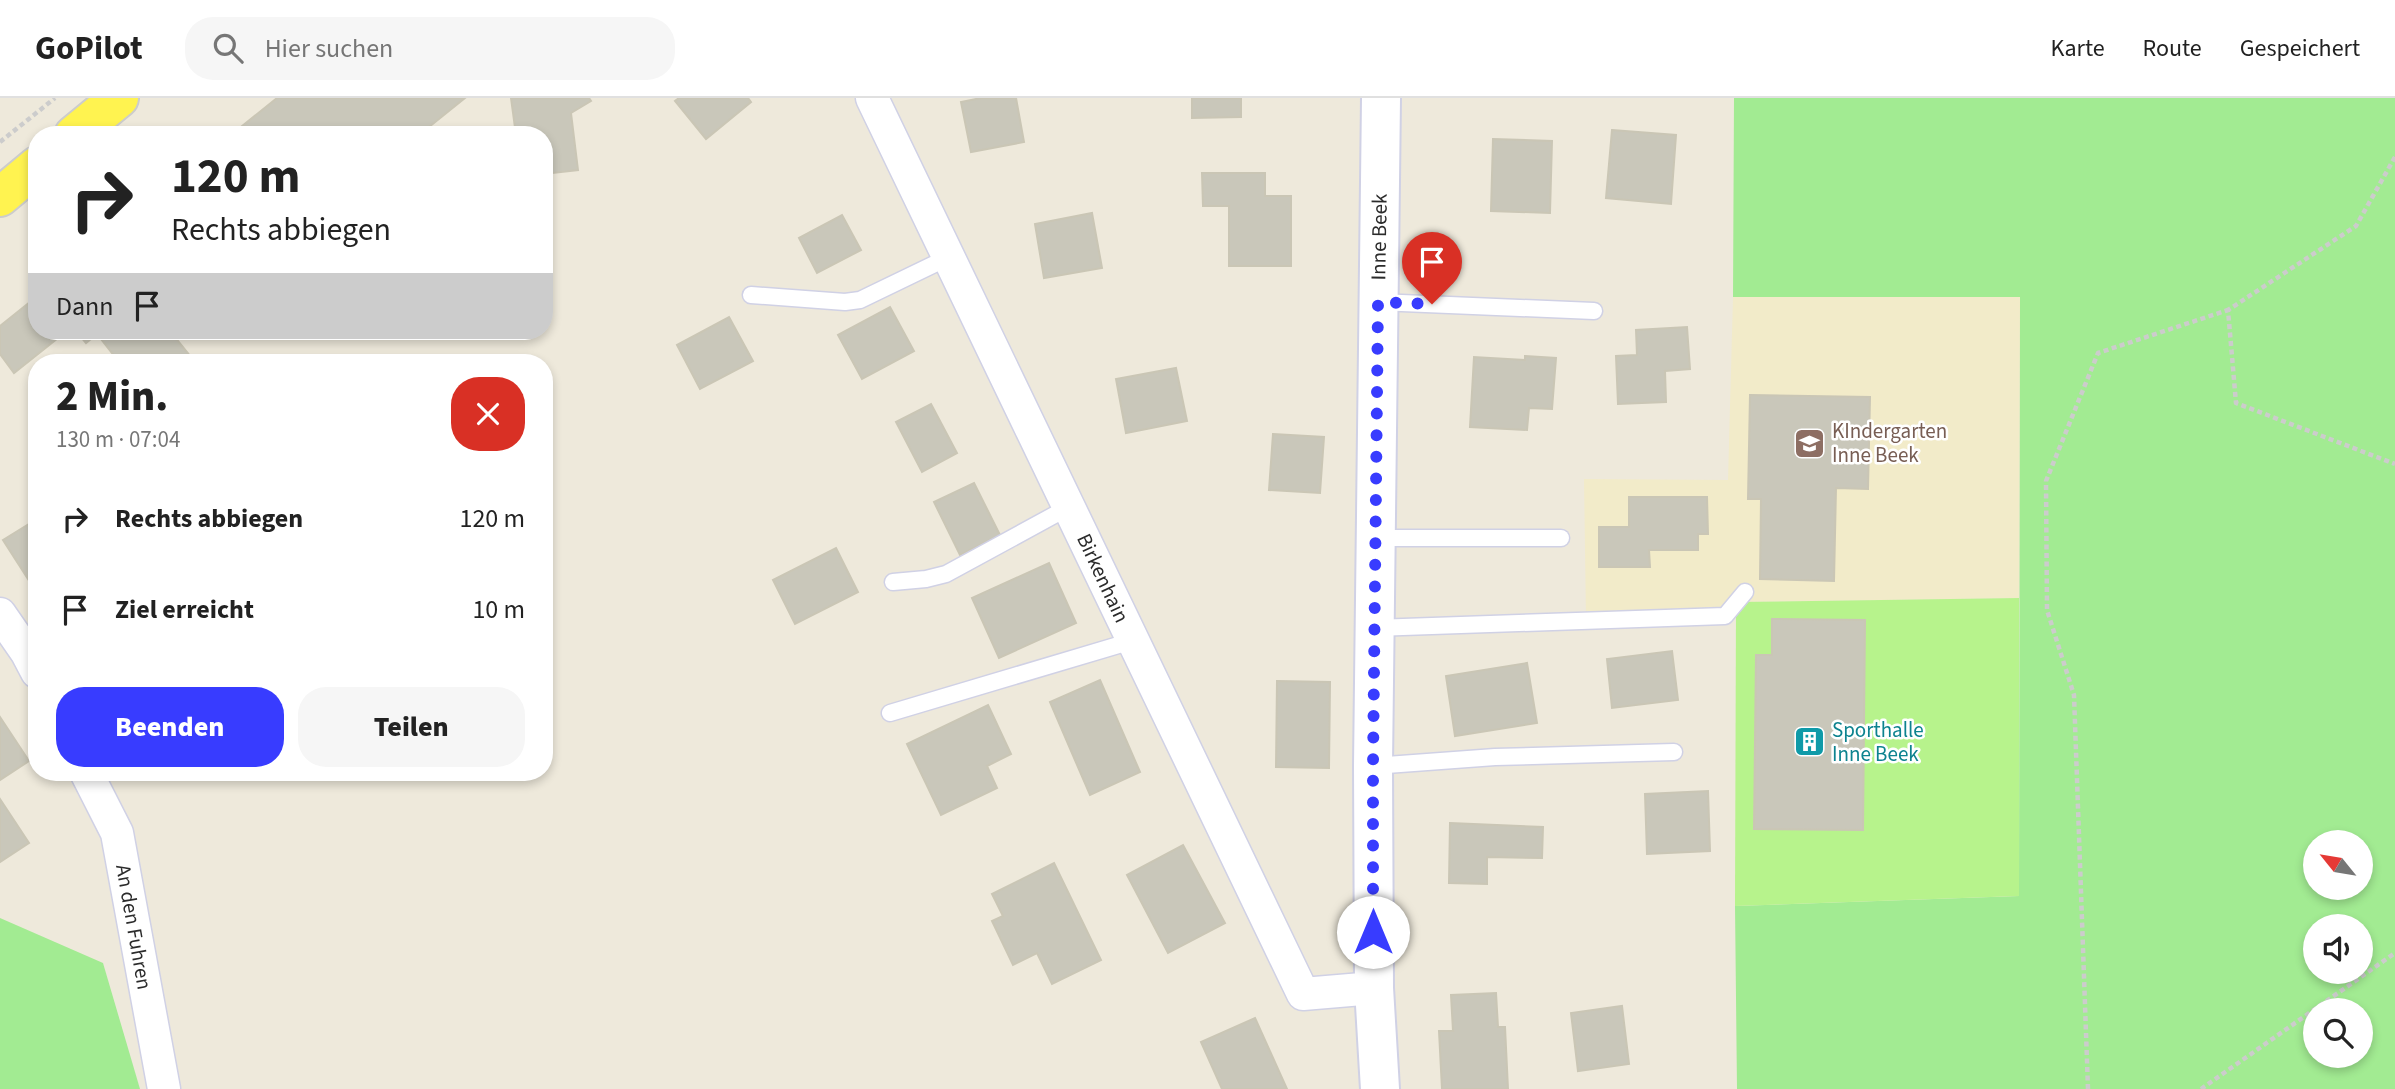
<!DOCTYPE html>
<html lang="de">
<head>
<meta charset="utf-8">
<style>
  :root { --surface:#fff; --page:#f6f6f6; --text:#222; --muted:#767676; --line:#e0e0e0; --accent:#383cff }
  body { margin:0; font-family:"Source Sans 3",sans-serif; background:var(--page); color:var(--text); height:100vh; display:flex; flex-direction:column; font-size:26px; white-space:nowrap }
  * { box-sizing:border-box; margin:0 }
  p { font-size:23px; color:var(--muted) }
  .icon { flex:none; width:38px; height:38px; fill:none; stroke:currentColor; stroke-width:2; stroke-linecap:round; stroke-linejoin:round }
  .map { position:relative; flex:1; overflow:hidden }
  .drawer { position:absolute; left:28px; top:256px; width:525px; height:427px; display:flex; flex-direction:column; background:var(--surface); border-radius:28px; box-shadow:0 4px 10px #0003 }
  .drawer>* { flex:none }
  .guide { position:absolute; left:28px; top:28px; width:525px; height:214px; border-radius:28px; box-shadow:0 4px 10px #0003; background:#fff; color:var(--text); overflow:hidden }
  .needle { width:46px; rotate:300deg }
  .fabs { position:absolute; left:2303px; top:732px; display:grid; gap:14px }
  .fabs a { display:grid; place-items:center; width:70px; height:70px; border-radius:50%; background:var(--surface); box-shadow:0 4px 10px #0003; font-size:35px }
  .pin { position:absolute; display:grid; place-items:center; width:60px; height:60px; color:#fff; margin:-72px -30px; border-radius:50% 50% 50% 0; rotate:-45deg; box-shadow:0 0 7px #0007 }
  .pin .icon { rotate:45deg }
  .me { position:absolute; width:77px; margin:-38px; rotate:0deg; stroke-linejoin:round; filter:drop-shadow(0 0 5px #0008) }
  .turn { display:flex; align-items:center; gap:24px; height:147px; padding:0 28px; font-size:32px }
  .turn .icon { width:91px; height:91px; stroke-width:2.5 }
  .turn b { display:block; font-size:49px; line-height:60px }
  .then { display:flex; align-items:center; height:66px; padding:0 28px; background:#0003; gap:14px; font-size:26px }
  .round { display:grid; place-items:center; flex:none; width:74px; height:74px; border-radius:28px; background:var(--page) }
  .overview { display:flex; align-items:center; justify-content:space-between; height:119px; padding:0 28px }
  h1 { font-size:42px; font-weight:800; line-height:52px }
  .action { display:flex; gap:14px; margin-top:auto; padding:14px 28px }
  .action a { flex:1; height:80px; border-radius:28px; background:var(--accent); color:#fff; font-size:28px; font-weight:800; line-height:80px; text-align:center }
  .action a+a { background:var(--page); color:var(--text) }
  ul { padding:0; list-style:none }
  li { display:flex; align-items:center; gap:21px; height:91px; padding:0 28px }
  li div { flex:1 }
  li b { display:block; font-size:26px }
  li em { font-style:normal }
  header { display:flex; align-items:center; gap:42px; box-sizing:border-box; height:98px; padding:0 35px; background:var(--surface); border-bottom:2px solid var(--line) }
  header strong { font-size:33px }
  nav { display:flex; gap:38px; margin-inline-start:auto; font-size:24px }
  .search { width:490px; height:63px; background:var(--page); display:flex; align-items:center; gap:18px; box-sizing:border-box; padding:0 24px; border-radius:28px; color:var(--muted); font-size:26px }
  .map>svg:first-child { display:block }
</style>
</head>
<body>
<header>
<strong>GoPilot</strong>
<div class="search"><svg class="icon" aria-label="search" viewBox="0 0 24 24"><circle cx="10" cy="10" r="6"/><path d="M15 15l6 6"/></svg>Hier suchen</div>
<nav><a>Karte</a><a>Route</a><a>Gespeichert</a></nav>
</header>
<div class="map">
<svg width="2395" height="991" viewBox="0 0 2395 991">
  <rect width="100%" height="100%" fill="#eee9db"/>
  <path fill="#f2ebc9" d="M1733,199H2020L2019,500L1736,504L1725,518L1586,521L1584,381L1728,382Z"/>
  <g fill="#a2eb92" fill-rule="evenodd">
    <path d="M1734,0H2395V991H1737L1735,808L2019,798L2020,199H1733ZM2315,744H2361V789H2315ZM2315,828H2361V873H2315ZM2315,912H2361V957H2315Z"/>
    <path d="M0,820L103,865L140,991H0Z"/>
  </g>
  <path fill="#b7f38c" d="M2019,500V798L1735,808L1736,504Z"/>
  <g fill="#c9c7ba" stroke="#cac6b5" stroke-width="2">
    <path d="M277,0H465L419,37H231Z"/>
    <path d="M511,0H589L591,3L571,15L578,72L544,76V37H516Z"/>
    <path d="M679,0H748L751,4L706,41L675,3Z"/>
    <path d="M981,0H1016L1024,44L971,54L961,4Z"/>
    <path d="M1192,0H1241V19L1192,20Z"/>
    <path d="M1612,32L1676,37L1671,106L1606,100Z"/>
    <path d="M1493,41L1552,43L1550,115L1491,113Z"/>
    <path d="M1202,75H1265V98H1291V168H1229V108H1203Z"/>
    <path d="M1092,115L1102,170L1044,180L1035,126Z"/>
    <path d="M842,117L861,152L817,175L799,140Z"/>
    <path d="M35,200L37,233H61L63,236L14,275L0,256V228Z"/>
    <path d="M890,209L914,253L862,281L838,237Z"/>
    <path d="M729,219L753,263L700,291L677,247Z"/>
    <path d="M1687,229L1690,271L1665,273L1666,304L1618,306L1616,258L1637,257L1636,232Z"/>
    <path d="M76,233H170L191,259L184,264H119L97,236L86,245Z"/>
    <path d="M1525,258L1556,260L1552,311L1529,310L1527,332L1470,329L1474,259L1525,262Z"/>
    <path d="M1176,270L1187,323L1126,335L1116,281Z"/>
    <path d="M1750,297L1870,299L1868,391L1836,390L1834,483L1760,481L1761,401H1748Z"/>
    <path d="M931,306L957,355L922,374L896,324Z"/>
    <path d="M1273,336L1324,339L1320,395L1269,392Z"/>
    <path d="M974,385L1000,437L960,457L934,404Z"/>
    <path d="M1629,399H1707L1708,436H1698V452H1649L1650,469H1599V429H1629Z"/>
    <path d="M37,421V495L3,442Z"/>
    <path d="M836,450L858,494L795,526L773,482Z"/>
    <path d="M1049,465L1076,525L999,560L972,500Z"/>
    <path d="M1772,521L1865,522L1863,732L1754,731L1756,557H1772Z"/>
    <path d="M1672,553L1678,602L1612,610L1607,561Z"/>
    <path d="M1527,565L1537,625L1455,638L1446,578Z"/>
    <path d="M1100,582L1140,674L1090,697L1050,604Z"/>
    <path d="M1277,583L1330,584L1329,670L1276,669Z"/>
    <path d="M988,607L1011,656L987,668L997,690L941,717L907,646Z"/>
    <path d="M0,619L29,663L0,682Z"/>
    <path d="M1708,693L1710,753L1647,756L1645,696Z"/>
    <path d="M0,701L29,745L0,764Z"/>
    <path d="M1450,725L1543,729L1542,760L1487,759V786L1449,785Z"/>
    <path d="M1183,747L1225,825L1168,855L1127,777Z"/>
    <path d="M1054,765L1101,862L1052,886L1037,855L1013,867L992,823L1003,818L992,796Z"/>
    <path d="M1496,895L1498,929H1505L1508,991H1442L1439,933H1453L1451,897Z"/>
    <path d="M1622,908L1629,966L1578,973L1571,915Z"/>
    <path d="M1255,920L1287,991H1222L1201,944Z"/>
  </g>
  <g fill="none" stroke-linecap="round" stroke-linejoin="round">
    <defs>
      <g id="lane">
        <path d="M751,197L845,204L860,202L949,159"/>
        <path d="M1378,204L1594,213"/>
        <path d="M1375,440H1561"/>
        <path d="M893,484L926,481L946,476L1069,409"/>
        <path d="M1374,530L1725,518L1745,494"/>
        <path d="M890,615L1132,543"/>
        <path d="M1373,668L1495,659L1674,654"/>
      </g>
      <g id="street">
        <path d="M872,0L1303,896L1374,890"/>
        <path d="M0,516L27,555L37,574"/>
        <path d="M86,674L117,735L164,991"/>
      </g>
      <path id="secondary" d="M1380,991L1374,890L1373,668L1381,0"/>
      <g id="primary">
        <path d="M74,37L119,0"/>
        <path d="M0,99L37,68"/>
      </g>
    </defs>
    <use href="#lane" stroke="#d0d1e5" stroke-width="19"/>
    <use href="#street" stroke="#d0d1e5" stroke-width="35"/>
    <use href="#secondary" stroke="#d0d1e5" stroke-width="42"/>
    <use href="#primary" stroke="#ccc" stroke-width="42"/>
    <g stroke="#ccc" stroke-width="4.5" stroke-dasharray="5 3.5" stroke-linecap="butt">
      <path d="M0,44L55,0"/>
      <path d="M2395,59L2356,128L2228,212L2236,305L2395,366"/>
      <path d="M2088,991L2074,597L2047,512L2046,383L2098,255L2228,212"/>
      <path d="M2201,991L2395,855"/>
    </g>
    <use href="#lane" stroke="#fff" stroke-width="16"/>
    <use href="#street" stroke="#fff" stroke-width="32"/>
    <use href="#secondary" stroke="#fff" stroke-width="38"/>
    <use href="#primary" stroke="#fff350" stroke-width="38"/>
  </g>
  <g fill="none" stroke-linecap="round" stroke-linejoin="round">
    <path stroke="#383cff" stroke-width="12" stroke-dasharray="0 21.6" d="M1373,834V668L1378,204L1432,206"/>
  </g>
  <defs>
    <symbol id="school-square" viewBox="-11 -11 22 22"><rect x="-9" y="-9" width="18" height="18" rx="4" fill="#8d6e63" stroke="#fff"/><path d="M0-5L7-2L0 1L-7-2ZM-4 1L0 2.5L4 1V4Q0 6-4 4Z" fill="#fff"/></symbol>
    <symbol id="building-square" viewBox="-11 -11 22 22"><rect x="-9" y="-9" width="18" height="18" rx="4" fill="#0f9aa8" stroke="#fff"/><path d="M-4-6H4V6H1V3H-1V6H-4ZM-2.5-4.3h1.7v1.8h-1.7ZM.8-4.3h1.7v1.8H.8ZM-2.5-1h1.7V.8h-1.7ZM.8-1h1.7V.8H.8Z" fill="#fff"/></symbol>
  </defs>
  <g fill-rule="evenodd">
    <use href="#school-square" x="1792" y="328" width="35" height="35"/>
    <use href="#building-square" x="1792" y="626" width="35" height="35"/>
  </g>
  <g text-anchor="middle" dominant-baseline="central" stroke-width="5" stroke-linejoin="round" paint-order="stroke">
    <g font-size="21" fill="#2b2b2b" stroke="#fff">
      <text transform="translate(1379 139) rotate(-89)">Inne Beek</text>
      <text transform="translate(1103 480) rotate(65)">Birkenhain</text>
      <text transform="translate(134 829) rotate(80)">An den Fuhren</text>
    </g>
    <g font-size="21" fill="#785e54" stroke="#fff" text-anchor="start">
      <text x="1832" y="333">KIndergarten<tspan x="1832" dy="24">Inne Beek</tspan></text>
    </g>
    <g font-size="21" fill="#0d838f" stroke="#fff" text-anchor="start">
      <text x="1832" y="632">Sporthalle<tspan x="1832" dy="24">Inne Beek</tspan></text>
    </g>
  </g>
</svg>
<div class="fabs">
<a><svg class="needle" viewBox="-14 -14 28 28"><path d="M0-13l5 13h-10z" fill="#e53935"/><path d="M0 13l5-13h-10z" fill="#767676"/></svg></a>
<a><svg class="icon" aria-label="sound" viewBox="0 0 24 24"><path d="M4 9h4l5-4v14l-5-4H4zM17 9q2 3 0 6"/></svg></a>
<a><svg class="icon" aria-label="search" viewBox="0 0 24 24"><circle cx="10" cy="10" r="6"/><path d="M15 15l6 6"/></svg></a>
</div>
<div class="pin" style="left:1432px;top:206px;background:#d93025"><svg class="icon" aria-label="arrive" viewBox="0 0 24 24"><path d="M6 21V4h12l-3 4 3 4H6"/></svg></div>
<svg class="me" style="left:1373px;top:834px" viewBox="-20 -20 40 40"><circle r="19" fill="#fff"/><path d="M0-13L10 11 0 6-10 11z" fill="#383cff"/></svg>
<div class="guide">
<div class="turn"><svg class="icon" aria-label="right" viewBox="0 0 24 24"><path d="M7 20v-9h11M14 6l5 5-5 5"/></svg><div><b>120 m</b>Rechts abbiegen</div></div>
<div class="then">Dann<svg class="icon" aria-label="arrive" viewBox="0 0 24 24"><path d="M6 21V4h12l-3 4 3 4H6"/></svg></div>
</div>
<section class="drawer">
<div class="overview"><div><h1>2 Min.</h1><p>130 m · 07:04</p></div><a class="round" style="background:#d93025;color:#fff"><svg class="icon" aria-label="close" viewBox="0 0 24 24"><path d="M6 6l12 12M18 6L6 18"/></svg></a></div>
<ul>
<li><svg class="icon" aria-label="right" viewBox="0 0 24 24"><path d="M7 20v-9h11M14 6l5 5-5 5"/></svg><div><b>Rechts abbiegen</b></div><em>120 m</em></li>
<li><svg class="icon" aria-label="arrive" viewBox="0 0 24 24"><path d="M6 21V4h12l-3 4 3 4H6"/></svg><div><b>Ziel erreicht</b></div><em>10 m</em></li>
</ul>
<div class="action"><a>Beenden</a><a>Teilen</a></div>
</section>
</div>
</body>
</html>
